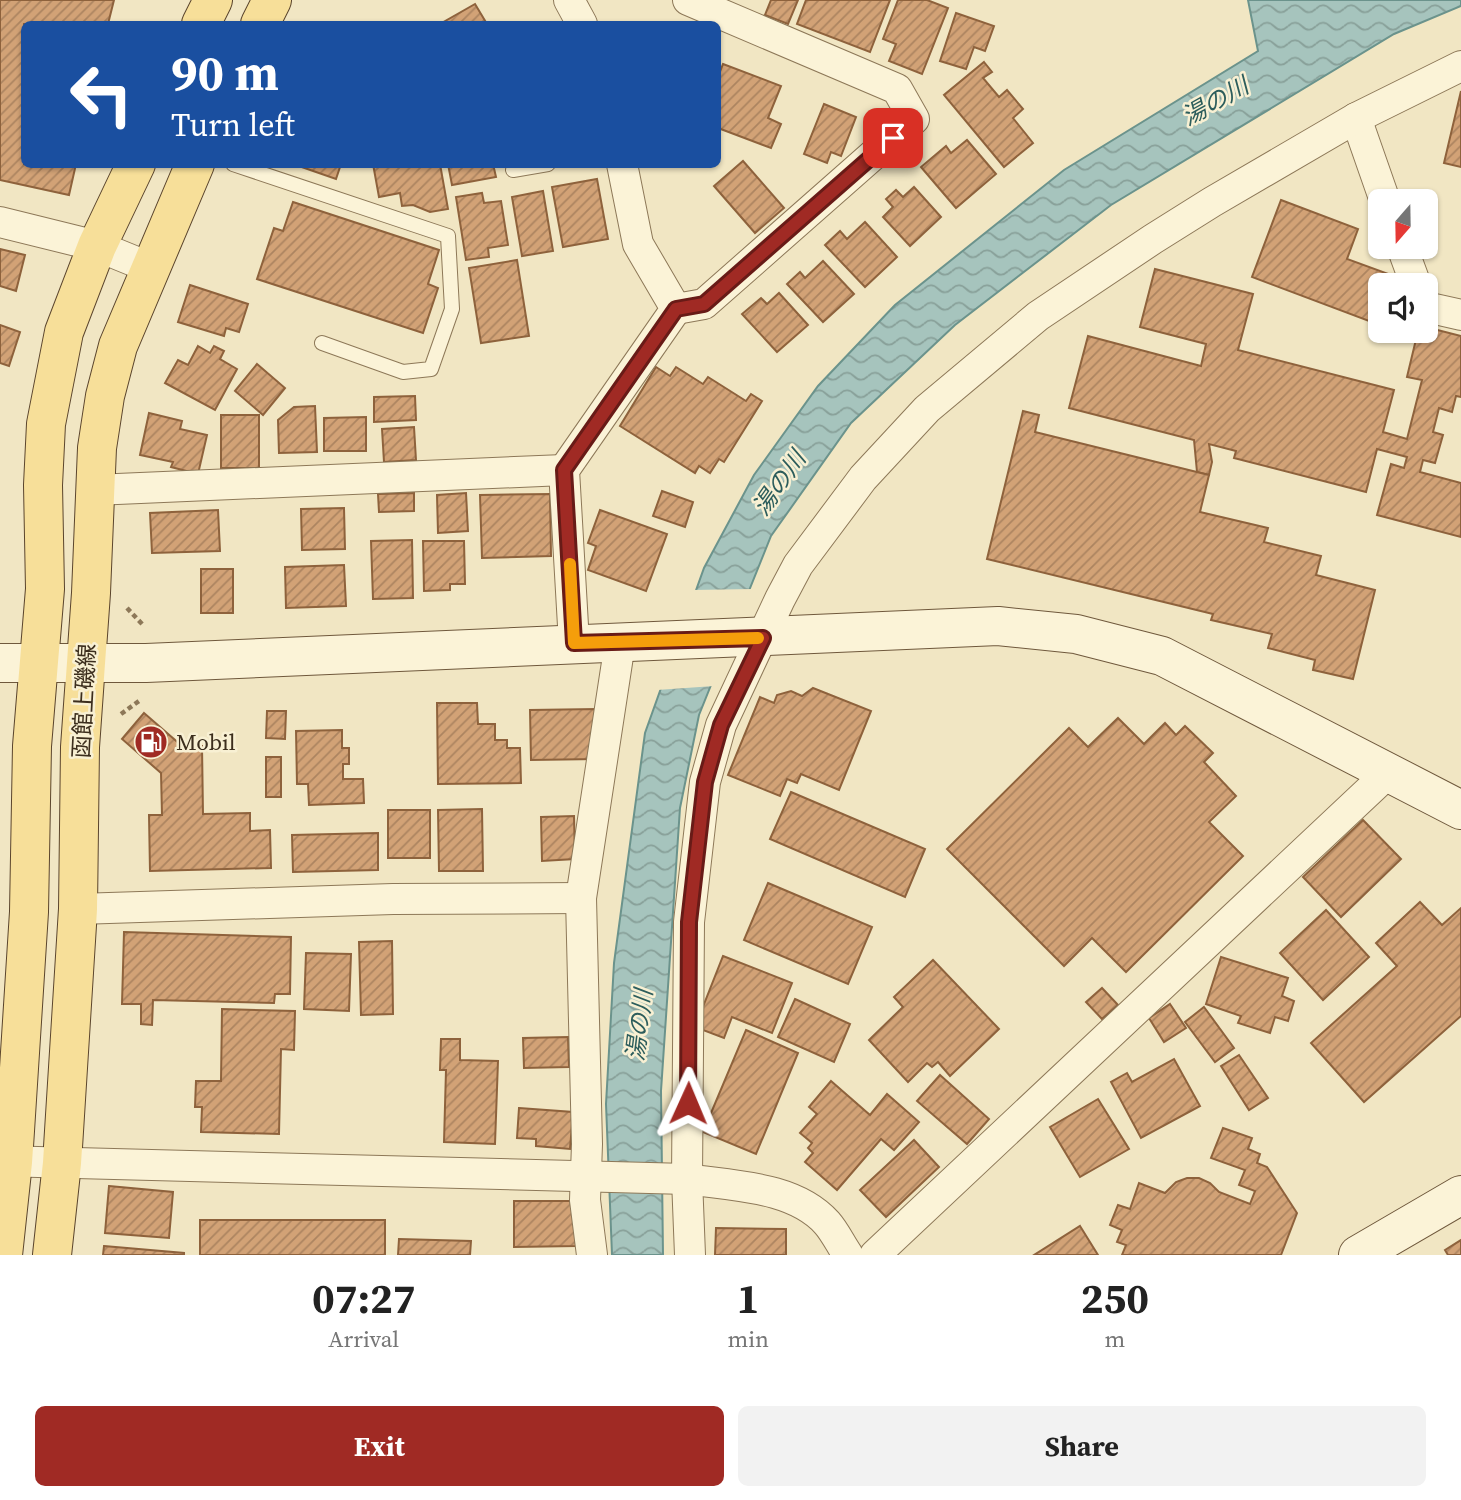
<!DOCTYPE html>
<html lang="en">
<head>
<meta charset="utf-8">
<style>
  :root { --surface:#fff; --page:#f2f2f2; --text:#222; --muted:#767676; --accent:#a02a24 }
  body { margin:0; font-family:"Source Serif 4","Noto Sans JP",serif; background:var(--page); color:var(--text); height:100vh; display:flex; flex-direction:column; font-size:26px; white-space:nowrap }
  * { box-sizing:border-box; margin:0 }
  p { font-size:23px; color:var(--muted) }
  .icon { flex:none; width:38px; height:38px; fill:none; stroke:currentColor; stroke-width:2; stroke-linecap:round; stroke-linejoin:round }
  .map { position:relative; height:1255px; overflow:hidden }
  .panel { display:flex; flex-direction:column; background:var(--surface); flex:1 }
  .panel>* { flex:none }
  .banner { position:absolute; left:21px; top:21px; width:700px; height:147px; border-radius:10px; box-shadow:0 2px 5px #0004; background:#1a4fa0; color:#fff; overflow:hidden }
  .needle { width:46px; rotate:200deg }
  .buttons { position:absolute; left:1368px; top:189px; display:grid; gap:14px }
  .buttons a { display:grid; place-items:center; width:70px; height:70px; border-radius:10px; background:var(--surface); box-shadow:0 2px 5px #0004; font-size:35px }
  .pin { position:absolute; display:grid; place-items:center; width:60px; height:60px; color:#fff; margin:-30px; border-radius:14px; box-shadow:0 4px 10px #0006 }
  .me { position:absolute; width:77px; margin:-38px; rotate:1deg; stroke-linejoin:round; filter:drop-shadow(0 0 5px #0008) }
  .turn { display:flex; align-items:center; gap:24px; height:147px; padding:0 35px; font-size:32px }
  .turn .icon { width:91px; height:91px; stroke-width:2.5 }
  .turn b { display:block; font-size:49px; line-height:60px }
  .eta { display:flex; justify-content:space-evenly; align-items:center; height:119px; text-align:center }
  .eta b { font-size:42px; font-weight:700; line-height:49px }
  .primary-button { display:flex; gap:14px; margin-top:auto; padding:14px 35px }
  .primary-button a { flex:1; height:80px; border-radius:10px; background:var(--accent); color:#fff; font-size:28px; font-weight:700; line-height:80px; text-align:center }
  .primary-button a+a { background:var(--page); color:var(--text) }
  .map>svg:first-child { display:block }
</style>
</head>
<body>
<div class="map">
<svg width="1461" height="1255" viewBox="0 0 1461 1255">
  <defs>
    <pattern id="water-waves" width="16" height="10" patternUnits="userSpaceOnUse" patternTransform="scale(1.75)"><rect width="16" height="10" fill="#a6c4bd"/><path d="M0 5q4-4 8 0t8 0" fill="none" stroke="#88a099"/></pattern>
    <pattern id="building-hatch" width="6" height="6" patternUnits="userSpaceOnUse" patternTransform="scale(1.75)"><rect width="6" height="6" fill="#d2a276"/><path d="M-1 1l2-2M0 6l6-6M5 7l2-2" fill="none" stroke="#ac8460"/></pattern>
  </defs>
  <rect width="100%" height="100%" fill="#f1e6c3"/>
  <path fill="url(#water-waves)" stroke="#6b938c" stroke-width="2" d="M1248,0H1461V6L1394,34L1111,205L955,325L851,423L771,536L699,715L680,808L661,1091L663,1255H612L606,1104L614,963L645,733L704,568L754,475L818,386L895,305L1064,170L1258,51Z"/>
  <path fill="#f1e6c3" d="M753,589L714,686L657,690L692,590Z"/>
  <g fill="url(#building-hatch)" stroke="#8e623c" stroke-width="2">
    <path d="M0,0H114L108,24H24V164H76L69,195L0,180Z"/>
    <path d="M771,0H798L788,24L765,15Z"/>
    <path d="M806,0H890L870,52L797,24Z"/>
    <path d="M898,0H927L948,8L922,74L889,61L896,44L883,39Z"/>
    <path d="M475,4L487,24H440Z"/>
    <path d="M956,13L994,26L985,51L974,47L966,69L940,61Z"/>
    <path d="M984,62L992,72L983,78L999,97L1007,90L1023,109L1013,118L1033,143L1004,167L944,95Z"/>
    <path d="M723,64L781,86L768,118L781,124L771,148L718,128V77Z"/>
    <path d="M1461,91V167L1444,163Z"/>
    <path d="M824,104L856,117L841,156L831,152L827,163L804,154Z"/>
    <path d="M967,140L996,174L956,208L921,167L946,146L951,153Z"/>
    <path d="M743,161L784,208L755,233L714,186Z"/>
    <path d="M293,164H341L336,179Z"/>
    <path d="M373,164H440L448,209L430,212L413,205L402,206L400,193L379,197Z"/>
    <path d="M448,164H493L496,177L452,185Z"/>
    <path d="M597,179L608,239L563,247L552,187Z"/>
    <path d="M914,187L941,217L910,246L883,217L893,207L886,199L896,190L903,197Z"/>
    <path d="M543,191L553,251L522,256L512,197Z"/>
    <path d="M482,193L484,203L501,201L508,245L488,248L489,257L466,260L456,197Z"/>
    <path d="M1281,200L1358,229L1347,259L1394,276L1391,285H1381V313L1377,324L1252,277Z"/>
    <path d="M293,202L439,250L428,284L438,288L423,333L257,279L274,228L283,231Z"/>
    <path d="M865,222L897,257L865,287L825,245L840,231L847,239Z"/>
    <path d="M0,249L25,255L16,291L0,286Z"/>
    <path d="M517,260L529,336L481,343L469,268Z"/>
    <path d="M823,261L854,294L823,322L787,284L800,272L805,278Z"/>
    <path d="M1155,269L1253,294L1238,350L1394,390L1383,432L1407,439L1422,380L1407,377L1418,331H1426V327L1461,336V397L1456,396L1452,412L1439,408L1433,432L1443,435L1435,463L1423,460L1420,472L1461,483V537L1377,515L1391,464L1404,468L1407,457L1377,449L1366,492L1234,458L1236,451L1209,444L1212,462L1209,475L1197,472L1194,440L1069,408L1088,336L1201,366L1206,344L1140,327Z"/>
    <path d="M190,285L248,304L239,332L226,328L224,336L178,322Z"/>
    <path d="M779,293L808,325L777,352L742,314L761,298L767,304Z"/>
    <path d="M0,325L20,332L9,366L0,363Z"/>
    <path d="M198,346L210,353L214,346L224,351L220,359L237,369L215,410L165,383L178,360L188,365Z"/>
    <path d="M257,364L285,388L263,415L235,391Z"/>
    <path d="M656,367L670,376L676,367L703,384L708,377L746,401L751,394L762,401L724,462L719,459L710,473L699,466L695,473L620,426Z"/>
    <path d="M415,396L416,420L374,422V397Z"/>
    <path d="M315,406L317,452L279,453L278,420L294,407Z"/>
    <path d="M1023,411L1039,415L1035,432L1209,475L1200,512L1268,528L1264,542L1321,556L1316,575L1375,590L1353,679L1313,670L1315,660L1268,648L1272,634L1211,620L1213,614L987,559Z"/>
    <path d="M149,413L182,421L180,429L207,435L198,474L171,467L173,462L140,455Z"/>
    <rect x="221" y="415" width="38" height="53"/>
    <path d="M366,417V451H324V418Z"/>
    <path d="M414,427L416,460L384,462L382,429Z"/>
    <path d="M662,491L693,502L685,527L653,516Z"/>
    <path d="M414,493V511L379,512L378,494Z"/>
    <path d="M466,493L468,531L438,533L437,495Z"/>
    <path d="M550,494L551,556L482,558L480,495Z"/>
    <path d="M344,508L345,549L302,550L301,509Z"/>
    <path d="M218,510L220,551L152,553L150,513Z"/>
    <path d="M600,510L667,534L646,591L588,570L596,546L588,543Z"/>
    <path d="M412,540L413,598L373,599L371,541Z"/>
    <path d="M423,541H464L465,584H450V590L424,591Z"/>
    <path d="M344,565L346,606L286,608L285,567Z"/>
    <rect x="201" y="569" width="32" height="44"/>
    <path d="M813,688L871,711L839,790L801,774L797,783L787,779L780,796L728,775L760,697L774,703L777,695L791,691L802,696Z"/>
    <path d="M437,703H477L478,724H495V740H507V748H520L521,783L438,784Z"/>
    <path d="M597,709V759L531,760L530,710Z"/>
    <path d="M267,711H286L285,739L266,738Z"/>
    <path d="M144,713L182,746H202L203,814L250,813V831L270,830L271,868L150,871L149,815H162L161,773L122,739Z"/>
    <path d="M1118,718L1144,744L1165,723L1176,735L1185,726L1213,753L1204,762L1236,796L1209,822L1243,856L1126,972L1092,938L1064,966L947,849L1069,728L1088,747Z"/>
    <path d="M342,730V748H349V764H343V779H363L364,803L309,805L308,784H297L296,731Z"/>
    <rect x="266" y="757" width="15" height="40"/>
    <path d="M791,792L925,849L905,897L770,839Z"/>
    <path d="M482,809L483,871H439L438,810Z"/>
    <rect x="388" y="810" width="42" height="48"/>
    <path d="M574,816L575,859L542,861L541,817Z"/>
    <path d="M1363,820L1401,859L1341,917L1303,877Z"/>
    <path d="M378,833V870L293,872L292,835Z"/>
    <path d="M768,883L872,927L848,984L744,940Z"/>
    <path d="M1420,902L1442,925L1461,908V1016L1364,1102L1311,1043L1397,966L1376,943Z"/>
    <path d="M1326,910L1369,957L1323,1000L1280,953Z"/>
    <path d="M124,932L291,937L290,994H275L274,1003L153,1000L152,1025L141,1024V1004H122Z"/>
    <path d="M392,941L393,1014L361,1015L359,942Z"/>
    <path d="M306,953L351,954L349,1011L304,1009Z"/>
    <path d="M723,956L792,983L772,1033L732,1017L724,1038L695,1027Z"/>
    <path d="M1221,957L1288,978L1282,996L1294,1001L1288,1021L1275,1017L1270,1033L1238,1023L1241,1016L1206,1004Z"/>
    <path d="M933,960L999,1029L950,1076L938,1062L932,1067L927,1063L908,1082L869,1040L903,1007L894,997Z"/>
    <path d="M1102,988L1118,1005L1102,1019L1086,1002Z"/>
    <path d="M795,999L850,1024L834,1062L778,1037Z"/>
    <path d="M1170,1004L1186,1028L1164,1042L1149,1018Z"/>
    <path d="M1204,1007L1234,1048L1215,1062L1185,1022Z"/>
    <path d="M222,1009L295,1011L294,1050L281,1049L279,1134L201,1132L202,1107H195L196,1081H221Z"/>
    <path d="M746,1030L798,1053L756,1154L703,1132Z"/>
    <path d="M568,1037L569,1067L524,1068L523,1038Z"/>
    <path d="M441,1039H460V1060L498,1061L495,1144L444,1142L446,1070H440Z"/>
    <path d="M1239,1055L1268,1098L1249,1110L1221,1066Z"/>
    <path d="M1174,1059L1200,1106L1141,1138L1111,1082L1127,1073L1132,1082Z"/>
    <path d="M940,1075L989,1119L967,1144L917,1101Z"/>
    <path d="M831,1081L870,1115L887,1094L919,1122L894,1150L881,1139L837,1190L805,1162L813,1153L808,1148L812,1143L800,1133L817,1114L809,1107Z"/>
    <path d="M1098,1099L1129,1149L1080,1177L1050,1127Z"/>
    <path d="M519,1108L573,1112L570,1149L536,1146V1139L517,1138Z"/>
    <path d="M1223,1128L1252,1138L1248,1149L1260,1154L1257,1163L1267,1167L1297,1213L1281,1255H1122L1126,1245L1117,1242L1122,1230L1110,1225L1118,1205L1130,1209L1139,1183L1165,1193L1176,1182L1187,1178H1199L1210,1183L1219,1192L1250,1204L1255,1191L1239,1185L1245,1170L1211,1158Z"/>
    <path d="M914,1140L939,1167L886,1217L860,1190Z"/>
    <path d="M109,1186L173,1192L169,1238L105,1233Z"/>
    <path d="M514,1201H575L576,1246L514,1247Z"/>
    <rect x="200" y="1220" width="185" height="35"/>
    <path d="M1080,1226L1098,1255H1034Z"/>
    <path d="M716,1228L786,1229V1255H715Z"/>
    <path d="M399,1239L471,1241L470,1255H398Z"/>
    <path d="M1461,1240V1255H1448L1445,1250Z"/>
    <path d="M104,1246L184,1253V1255H103Z"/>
  </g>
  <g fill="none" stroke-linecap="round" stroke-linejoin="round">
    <defs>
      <g id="lane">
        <path d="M233,164L448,236L452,309L431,369L403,372L322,343"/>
        <path d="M513,170L548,164"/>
      </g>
      <g id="street">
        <path d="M569,0L582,24"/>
        <path d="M1356,118L1385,201"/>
        <path d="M0,222L97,246L151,268"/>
        <path d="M1402,247L1416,285"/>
        <path d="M1426,307L1461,315"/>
        <path d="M676,309L704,304L914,119L897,89L688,0"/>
        <path d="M94,490L564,470"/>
        <path d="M574,643L564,470L676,309L638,244L622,164"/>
        <path d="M78,909L393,899L581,898"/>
        <path d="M0,1161L687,1179C732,1186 794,1186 827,1223C835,1232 841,1245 848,1255"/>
        <path d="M592,1255L585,1200L587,1144L581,898L620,643"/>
        <path d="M690,1255L687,1179L689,922L705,782L721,725L780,599L798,565L863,478L927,409L1038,316L1153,239L1212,202L1356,118L1461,66"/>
        <path d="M875,1255L1388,773"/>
      </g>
      <g id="secondary">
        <path d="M0,663H146L998,626L1076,634L1162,656L1461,810"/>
        <path d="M1358,1255L1461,1195"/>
      </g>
      <g id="primary">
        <path d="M201,24L213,0"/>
        <path d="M260,24L272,0"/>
        <path d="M3,1255L13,1162L29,912L32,746L45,589L43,485L46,424L64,332L97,246L136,164"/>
        <path d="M52,1255L62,1163L78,909L80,747L91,593L97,448L105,396L118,346L195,164"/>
      </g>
    </defs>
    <use href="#lane" stroke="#8d7858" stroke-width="16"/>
    <use href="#street" stroke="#8d7858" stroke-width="32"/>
    <use href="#secondary" stroke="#6f583c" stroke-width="40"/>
    <use href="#primary" stroke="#5b452d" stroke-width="40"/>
    <g stroke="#8d7858" stroke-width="4.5" stroke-dasharray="5 3.5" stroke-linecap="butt">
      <path d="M127,608L143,625"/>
      <path d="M121,714L139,701"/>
    </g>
    <use href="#lane" stroke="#fbf3d7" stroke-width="14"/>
    <use href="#street" stroke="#fbf3d7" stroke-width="30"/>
    <use href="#secondary" stroke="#fbf3d7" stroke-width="38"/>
    <use href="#primary" stroke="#f7df99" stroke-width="38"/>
  </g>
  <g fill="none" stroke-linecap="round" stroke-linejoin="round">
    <defs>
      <path id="route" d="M688,1103L689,922L705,782L721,725L763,638L574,643L564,470L676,309L704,304L893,138"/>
    </defs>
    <use href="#route" stroke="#681b17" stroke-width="18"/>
    <use href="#route" stroke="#a02a24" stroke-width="12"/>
    <path stroke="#f59e0b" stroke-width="12" d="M570,564L574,643L758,638"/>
  </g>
  <defs>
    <symbol id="fuel-disc" viewBox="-11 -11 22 22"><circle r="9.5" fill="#a02a24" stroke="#f8f0d3"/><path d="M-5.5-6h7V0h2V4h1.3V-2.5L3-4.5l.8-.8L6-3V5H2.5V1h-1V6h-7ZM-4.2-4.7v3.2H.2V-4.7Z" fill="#fff"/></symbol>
  </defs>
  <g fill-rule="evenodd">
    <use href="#fuel-disc" x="132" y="723" width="38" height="38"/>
  </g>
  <g text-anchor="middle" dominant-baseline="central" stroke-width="5" stroke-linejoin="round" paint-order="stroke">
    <g font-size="23" fill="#3c2e1d" stroke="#f8f0d3">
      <text transform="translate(84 701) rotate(-87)">函館上磯線</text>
    </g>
    <g font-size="23" fill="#3c2e1d" stroke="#f8f0d3" text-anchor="start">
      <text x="176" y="742">Mobil</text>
    </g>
    <g font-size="24" font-style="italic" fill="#2c5d5c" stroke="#f8f0d3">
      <text transform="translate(1215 101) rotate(-29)">湯の川</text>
      <text transform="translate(779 483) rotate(-55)">湯の川</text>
      <text transform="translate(639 1025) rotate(-83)">湯の川</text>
    </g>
  </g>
</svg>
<div class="buttons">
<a><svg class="needle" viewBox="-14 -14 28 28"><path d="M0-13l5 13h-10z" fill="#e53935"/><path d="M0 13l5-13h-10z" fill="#767676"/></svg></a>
<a><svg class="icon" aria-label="sound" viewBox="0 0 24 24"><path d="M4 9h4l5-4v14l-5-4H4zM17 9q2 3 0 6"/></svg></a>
</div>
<div class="pin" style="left:893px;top:138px;background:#d93025"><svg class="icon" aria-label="arrive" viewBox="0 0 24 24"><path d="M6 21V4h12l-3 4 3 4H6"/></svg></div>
<svg class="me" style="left:688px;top:1103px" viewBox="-20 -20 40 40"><path d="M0-17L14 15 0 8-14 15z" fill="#a02a24" stroke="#fff" stroke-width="4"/></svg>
<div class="banner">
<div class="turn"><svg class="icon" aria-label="left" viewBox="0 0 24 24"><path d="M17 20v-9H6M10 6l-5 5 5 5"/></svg><div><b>90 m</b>Turn left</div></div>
</div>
</div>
<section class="panel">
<div class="eta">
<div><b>07:27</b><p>Arrival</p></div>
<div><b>1</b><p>min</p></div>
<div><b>250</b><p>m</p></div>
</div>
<div class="primary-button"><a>Exit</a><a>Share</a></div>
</section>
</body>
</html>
